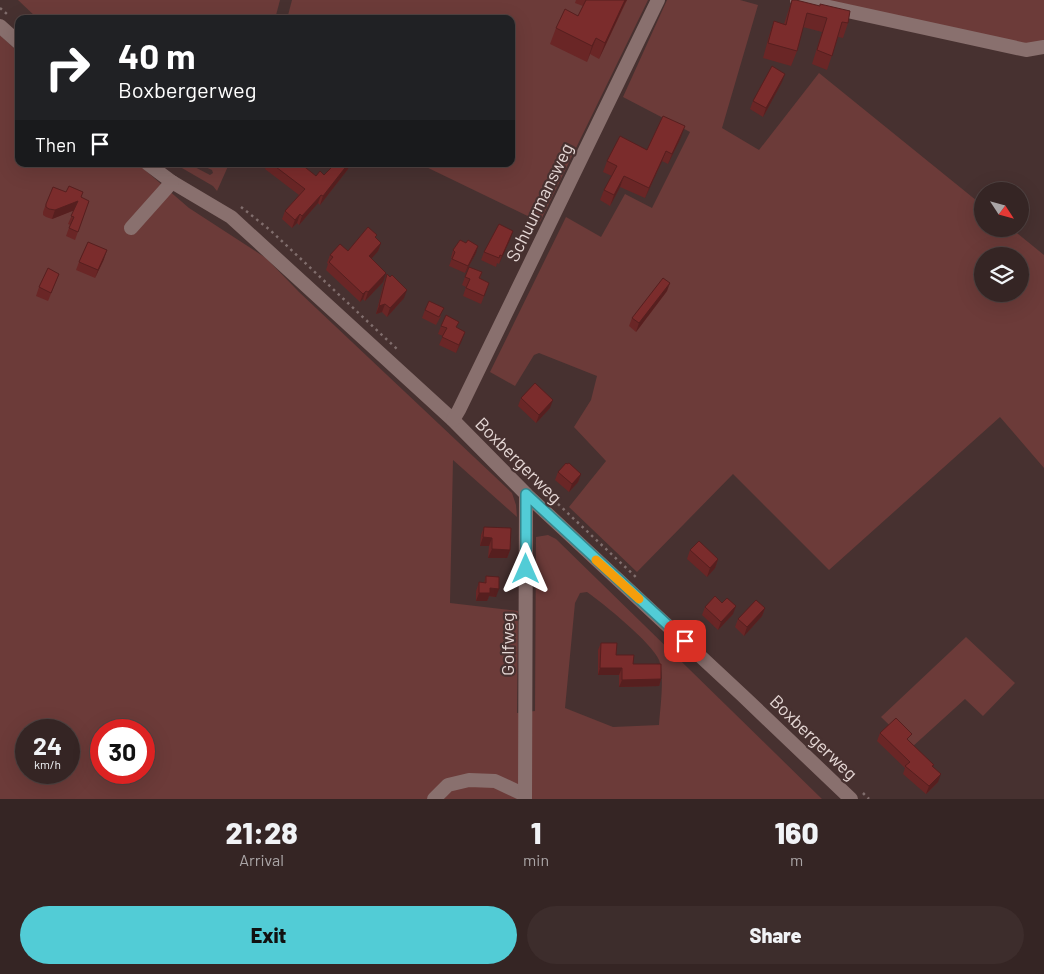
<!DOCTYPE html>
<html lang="en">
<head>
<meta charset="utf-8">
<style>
  :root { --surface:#352524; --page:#3d2d2c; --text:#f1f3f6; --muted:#aaa5a6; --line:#4f4241; --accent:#52ccd6 }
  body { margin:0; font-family:Barlow,sans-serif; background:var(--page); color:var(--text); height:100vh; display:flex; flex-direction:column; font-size:19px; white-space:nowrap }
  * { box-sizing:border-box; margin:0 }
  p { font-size:16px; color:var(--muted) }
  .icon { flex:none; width:28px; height:28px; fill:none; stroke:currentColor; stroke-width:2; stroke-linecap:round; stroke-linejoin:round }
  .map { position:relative; height:799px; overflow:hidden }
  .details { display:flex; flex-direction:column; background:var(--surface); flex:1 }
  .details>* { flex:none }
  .top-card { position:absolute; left:15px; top:15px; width:500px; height:152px; border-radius:10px; box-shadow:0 5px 20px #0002,0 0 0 1px var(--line); background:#202124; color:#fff; overflow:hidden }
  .needle { width:32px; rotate:126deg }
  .buttons { position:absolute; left:974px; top:182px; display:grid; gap:10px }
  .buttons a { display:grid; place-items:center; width:55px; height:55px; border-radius:50%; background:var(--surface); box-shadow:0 5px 20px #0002,0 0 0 1px var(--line); font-size:25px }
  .speed { position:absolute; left:15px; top:719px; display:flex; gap:10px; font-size:25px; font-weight:700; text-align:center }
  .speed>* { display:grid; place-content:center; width:65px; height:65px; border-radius:50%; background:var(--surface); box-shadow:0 5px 20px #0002,0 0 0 1px var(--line); line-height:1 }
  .speed small { font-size:12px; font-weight:400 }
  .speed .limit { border:8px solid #d22; background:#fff; color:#111 }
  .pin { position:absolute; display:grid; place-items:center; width:42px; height:42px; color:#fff; margin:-21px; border-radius:10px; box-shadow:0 2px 8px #0006 }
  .me { position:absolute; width:55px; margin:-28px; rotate:0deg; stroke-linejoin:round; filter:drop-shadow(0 0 4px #0008) }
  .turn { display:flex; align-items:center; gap:18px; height:105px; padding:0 20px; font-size:22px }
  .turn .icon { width:65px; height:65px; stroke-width:2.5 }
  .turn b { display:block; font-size:35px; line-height:42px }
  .then { display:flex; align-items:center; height:48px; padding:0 20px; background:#0003; gap:10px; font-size:19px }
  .eta { display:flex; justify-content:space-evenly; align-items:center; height:85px; text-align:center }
  .eta b { font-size:30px; font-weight:800; line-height:35px }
  .button { display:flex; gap:10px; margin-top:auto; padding:10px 20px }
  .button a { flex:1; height:58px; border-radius:30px; background:var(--accent); color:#111; font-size:20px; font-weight:800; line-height:58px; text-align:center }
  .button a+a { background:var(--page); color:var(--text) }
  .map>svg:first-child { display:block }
</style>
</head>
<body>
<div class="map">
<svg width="1044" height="799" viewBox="0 0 1044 799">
  <rect width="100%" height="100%" fill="#473130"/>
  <g fill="#6c3b39" fill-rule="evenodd">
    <path d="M18,0H280L275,19H38Z"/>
    <path d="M292,0H648L540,222L420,164H511V19H287Z"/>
    <path d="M667,0H740L758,5L722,128L759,150L819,73L982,205V229H1012L1044,255V468L1000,417L829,570L733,474L637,572L569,507L606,461L574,427L591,400L597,376L539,353L534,355L515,386L490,372L566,217L601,237L625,194L652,208L690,132L623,97ZM982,256H1020V294H982Z"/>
    <path d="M814,0H1044V42L1033,45Z"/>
    <path d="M0,35L19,53V164H138L189,208L266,258L299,292L512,493L516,505L517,517L453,460L450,603L518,611L517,713L535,711L536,537L548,535L556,539L822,799H0ZM587,592C604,604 652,643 659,660C665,675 660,709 659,725L613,727L565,708L575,603L580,593ZM26,730H69V772H26ZM101,730H144V772H101Z"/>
    <path d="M175,164H189L210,175L213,173L212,170L199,164H229L217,191L213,186Z"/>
    <path d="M966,637L1015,683L983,716L965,699L912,747L881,717Z"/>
  </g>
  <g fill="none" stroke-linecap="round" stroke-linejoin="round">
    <g stroke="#816e6d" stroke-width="2.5" stroke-dasharray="2.5 4" stroke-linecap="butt">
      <path d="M0,8L7,14"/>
      <path d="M241,207L270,230L398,350"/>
      <path d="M558,504L638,579"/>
      <path d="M863,793L869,799"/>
    </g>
    <g stroke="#89706e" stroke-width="14">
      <path d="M797,0L1026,50L1044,47"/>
      <path d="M0,26L19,43"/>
      <path d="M148,164L172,182L231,217L453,420L526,494L742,695L851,799"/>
      <path d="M131,228L172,182"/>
      <path d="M453,420L459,410L658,0"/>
      <path d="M434,799L448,785L469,780L495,781L525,795"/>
      <path d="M525,799L526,494"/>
    </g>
  </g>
  <g fill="#6a2626">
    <path d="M576,0H627L599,59L590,54L587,62L550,44L556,28L578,16L583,6L575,3Z"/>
    <path d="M792,0L848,23L843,38L838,37L827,70L812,64L822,32L803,27L797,51L791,66L763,58L769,36L774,21L784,24Z"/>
    <path d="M782,82L763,117L750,109L753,101Z"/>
    <path d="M681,137L668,164L662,161L645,198L620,187L610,206L600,200L604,190L612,176L603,172L607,161L647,150Z"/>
    <path d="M267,164H301L316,176L324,175L335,164H349L348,169L320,205L318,203L299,225L297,223L292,228L282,219L285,211L299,195L265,169Z"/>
    <path d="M374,164H382L380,167Z"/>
    <path d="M66,192L89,201L75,240L66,236L70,225L68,224L74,210L52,219L46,217L43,215V212L46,204Z"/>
    <path d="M513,231L499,264L497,263L496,267L481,260L484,252Z"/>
    <path d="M376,238L381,243L378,251L371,259L383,282L365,301L363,299L360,302L326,270L328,264L327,263L330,255L348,251Z"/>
    <path d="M466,243L476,253L465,273L449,266L452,258H451L453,250Z"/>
    <path d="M104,259L95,278L76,270L79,262Z"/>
    <path d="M482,272L480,279L486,291L481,304L463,296L466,287L462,285L465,277Z"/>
    <path d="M59,274L48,301L36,296L39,287Z"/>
    <path d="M387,274L404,298L387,317L382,312L376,314L384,282Z"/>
    <path d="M667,291L636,332L629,326L632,318Z"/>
    <path d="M425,310L441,316L436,325L422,318Z"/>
    <path d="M441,326L457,328L465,332L462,340L456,353L439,345L443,336L438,334Z"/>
    <path d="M521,398L550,408L536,423L518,406Z"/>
    <path d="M558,472L581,474L578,482L569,492L555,480Z"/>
    <path d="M484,527L510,550L507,558H488L489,546H480L481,535Z"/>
    <path d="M690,550L718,559L715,568L707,577L687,559Z"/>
    <path d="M486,576L496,597L489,596L487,601H476V591L479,582L484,583Z"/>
    <path d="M705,607L733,614L718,630L702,615Z"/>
    <path d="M765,608L762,616L744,636L735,627L738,619Z"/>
    <path d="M601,643L616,655L661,679L659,686L619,687V675H598V650Z"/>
    <path d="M880,733L909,741L933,767L938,782L926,794L903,774L905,768L877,741Z"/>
  </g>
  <g fill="#561f1f">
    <path d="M625,0H627L625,3L599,59L605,43Z"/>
    <path d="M596,38L587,62L592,46Z"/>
    <path d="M785,74L782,82L763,117L766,108Z"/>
    <path d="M685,126L681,137L668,164L672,154Z"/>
    <path d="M666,151L662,161L645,198L649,188Z"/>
    <path d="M348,164H349L348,169L320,205L323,196Z"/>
    <path d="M624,176L620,187L610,206L614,195Z"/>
    <path d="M321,195L318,203L299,225L302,216Z"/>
    <path d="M78,201L75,210L52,219L55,210Z"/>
    <path d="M300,214L297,223L292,228L295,220Z"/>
    <path d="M513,231L510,240L499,264L502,256Z"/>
    <path d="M381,243L378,251L366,265L369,256Z"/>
    <path d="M478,246L476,253L465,273L468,266Z"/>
    <path d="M107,250L104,259L95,278L98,270Z"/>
    <path d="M386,273L383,282L365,301L368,292Z"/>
    <path d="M670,283L667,291L636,332L639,323Z"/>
    <path d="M407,290L404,298L387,317L390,308Z"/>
    <path d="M366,291L363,299L360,302L363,294Z"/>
    <path d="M385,304L382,312L376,314L379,306Z"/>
    <path d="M465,332L462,340L456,353L459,345Z"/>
    <path d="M553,400L550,408L536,423L539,415Z"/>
    <path d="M581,474L578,482L569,492L572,484Z"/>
    <path d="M483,537L492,538L489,546H480Z"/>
    <path d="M492,549L510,550L507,558H488Z"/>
    <path d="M718,559L715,568L707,577L710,568Z"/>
    <path d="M490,588L499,589L496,597L489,596L487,601H476L479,593Z"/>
    <path d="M736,606L733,614L718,630L721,622Z"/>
    <path d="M765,608L762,616L744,636L747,627Z"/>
    <path d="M600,668H622L619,675H598Z"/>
    <path d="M661,679L659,686L619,687L622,680Z"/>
    <path d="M941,774L938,782L926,794L929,786Z"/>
  </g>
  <g fill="#7b2c2c" stroke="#561f1f">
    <path d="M586,0H625L605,43L596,38L592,46L556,28L565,9L578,16Z"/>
    <path d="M792,0H796L820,6V4L850,11L848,23L842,22L832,56L817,50L827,18L807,13L797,51L768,43L774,21L786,25Z"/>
    <path d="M772,66L785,74L766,108L753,101Z"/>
    <path d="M663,116L685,126L672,154L666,151L649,188L624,176L614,195L604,190L617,166L607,161L620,136L647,150Z"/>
    <path d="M272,164H301L316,176L320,171L324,175L335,164H348L323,196L321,195L302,216L300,214L295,220L285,211L305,189Z"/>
    <path d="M69,186L83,192L81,197L89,201L78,232L69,228L74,217L71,216L78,201L55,210L49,209L46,207V204L53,187L66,192Z"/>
    <path d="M499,224L513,231L502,256L500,255L499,258L484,252Z"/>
    <path d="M368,227L377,235L375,237L381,243L369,256L386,273L368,292L366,291L363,294L329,262L333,257L330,255L340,244L348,251Z"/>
    <path d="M460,240L466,243L468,240L478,246L468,266L452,259L455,252L453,250Z"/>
    <path d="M88,242L107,250L98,270L79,262Z"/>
    <path d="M469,267L482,272L479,278L489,283L484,296L466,288L470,279L465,277Z"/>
    <path d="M48,268L59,274L51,293L39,287Z"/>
    <path d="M387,274L390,277L392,275L407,290L390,308L385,304L379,306Z"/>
    <path d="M663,278L670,283L639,323L632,318Z"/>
    <path d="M429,301L444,308L439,317L425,310Z"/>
    <path d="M446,315L459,322L456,327L465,332L459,345L442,337L447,328L441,326Z"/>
    <path d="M535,383L553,400L539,415L521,398Z"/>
    <path d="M566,463L567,464L569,463L581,474L572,484L558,472Z"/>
    <path d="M484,527L511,528L510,550L492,549V538L483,537Z"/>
    <path d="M699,541L718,559L710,568L690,550Z"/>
    <path d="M486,576L499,577V589L490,588V593H479V582L486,583Z"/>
    <path d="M715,596L722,603L727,598L736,606L721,622L705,607Z"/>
    <path d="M756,600L765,608L747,627L738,619Z"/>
    <path d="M601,643H617L616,655H634L633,664H661V679L622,680V668H600Z"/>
    <path d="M896,718L912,734L907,739L910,742L934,765L932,766L941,774L929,786L905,766L910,762L880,733Z"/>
  </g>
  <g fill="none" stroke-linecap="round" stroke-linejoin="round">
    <defs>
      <path id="route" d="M526,569V494L685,641"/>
    </defs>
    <use href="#route" stroke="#35858b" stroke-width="12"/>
    <use href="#route" stroke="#52ccd6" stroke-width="9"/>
    <path stroke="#f59e0b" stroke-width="9" d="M596,560L639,599"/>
  </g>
  <g text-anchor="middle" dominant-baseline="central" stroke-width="4.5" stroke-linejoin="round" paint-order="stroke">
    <g font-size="18" fill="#e5d7d5" stroke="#473130">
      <text transform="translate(539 202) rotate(-64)">Schuurmansweg</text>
      <text transform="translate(519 460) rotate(45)">Boxbergerweg</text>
      <text transform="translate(507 644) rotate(-90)">Golfweg</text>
      <text transform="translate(814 737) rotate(44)">Boxbergerweg</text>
    </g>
  </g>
</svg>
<div class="buttons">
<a><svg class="needle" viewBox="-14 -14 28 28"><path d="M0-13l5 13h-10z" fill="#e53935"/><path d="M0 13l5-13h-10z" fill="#aaa5a6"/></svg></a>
<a><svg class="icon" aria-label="layers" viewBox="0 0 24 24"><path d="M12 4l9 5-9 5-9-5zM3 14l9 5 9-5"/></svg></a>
</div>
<div class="speed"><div>24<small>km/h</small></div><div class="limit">30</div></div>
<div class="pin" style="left:685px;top:641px;background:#d93025"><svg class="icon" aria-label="arrive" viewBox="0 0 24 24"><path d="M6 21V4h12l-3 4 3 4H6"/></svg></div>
<svg class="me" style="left:526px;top:569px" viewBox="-20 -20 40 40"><path d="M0-17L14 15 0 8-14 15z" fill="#52ccd6" stroke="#fff" stroke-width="4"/></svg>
<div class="top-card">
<div class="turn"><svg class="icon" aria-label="right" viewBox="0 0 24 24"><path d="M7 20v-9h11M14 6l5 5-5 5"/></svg><div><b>40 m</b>Boxbergerweg</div></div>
<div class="then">Then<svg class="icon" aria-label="arrive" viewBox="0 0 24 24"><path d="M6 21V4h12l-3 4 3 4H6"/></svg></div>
</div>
</div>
<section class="details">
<div class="eta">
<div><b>21:28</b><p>Arrival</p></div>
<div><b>1</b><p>min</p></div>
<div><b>160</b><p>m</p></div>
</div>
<div class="button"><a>Exit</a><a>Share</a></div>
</section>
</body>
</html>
